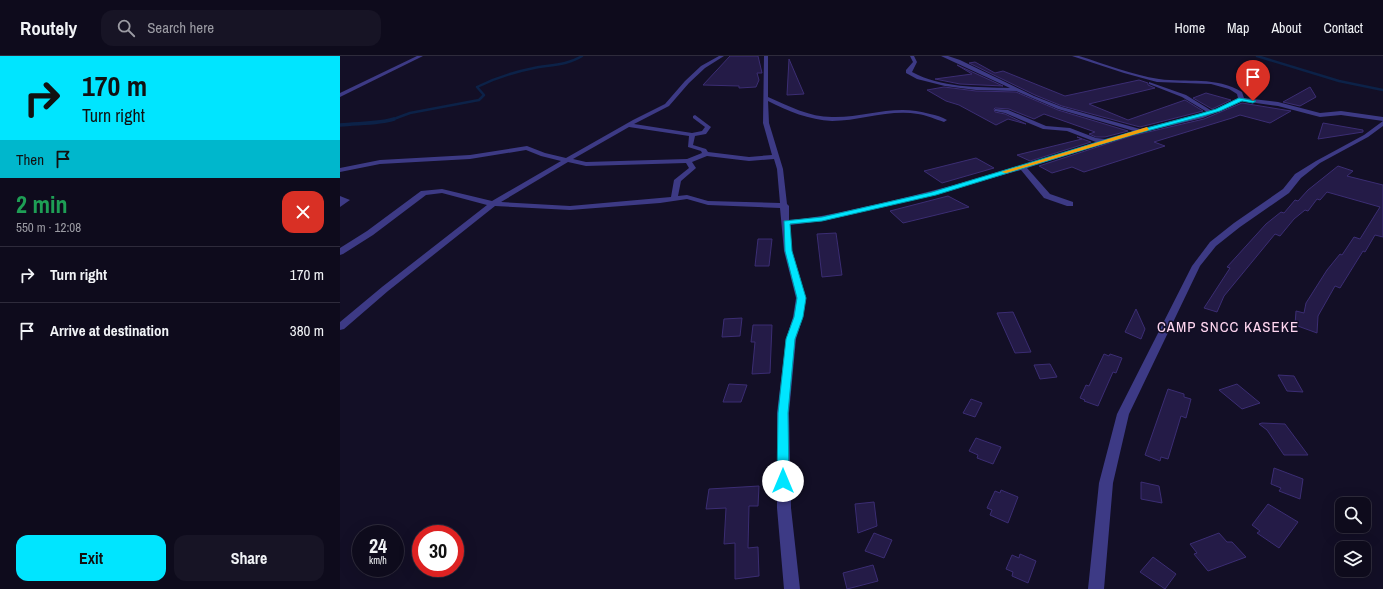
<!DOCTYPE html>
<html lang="en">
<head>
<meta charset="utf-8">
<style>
  :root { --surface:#0e0b1c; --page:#171425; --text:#f1f3f6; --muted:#9b9ba3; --line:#2e2b3b; --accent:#00e5ff }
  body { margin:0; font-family:"Archivo Narrow",sans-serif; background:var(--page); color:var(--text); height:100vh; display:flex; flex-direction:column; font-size:15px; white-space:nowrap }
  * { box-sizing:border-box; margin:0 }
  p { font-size:13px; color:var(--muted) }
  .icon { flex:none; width:22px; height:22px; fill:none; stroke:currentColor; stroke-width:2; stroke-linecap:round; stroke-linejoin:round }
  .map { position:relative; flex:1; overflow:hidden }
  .details { display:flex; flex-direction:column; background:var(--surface); width:340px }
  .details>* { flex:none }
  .top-card { background:#00e5ff; color:#111; overflow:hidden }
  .tools { position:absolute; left:995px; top:441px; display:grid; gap:8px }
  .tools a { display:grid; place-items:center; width:36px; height:36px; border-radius:8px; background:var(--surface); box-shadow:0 4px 16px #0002,0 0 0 1px var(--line); font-size:20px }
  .speed { position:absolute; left:12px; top:469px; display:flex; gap:8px; font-size:20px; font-weight:700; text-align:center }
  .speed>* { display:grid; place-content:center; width:52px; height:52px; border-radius:50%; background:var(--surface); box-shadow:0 4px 16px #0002,0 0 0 1px var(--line); line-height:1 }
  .speed small { font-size:10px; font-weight:400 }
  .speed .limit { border:6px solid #d22; background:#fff; color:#111 }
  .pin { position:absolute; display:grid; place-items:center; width:34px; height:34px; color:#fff; margin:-41px -17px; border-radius:50% 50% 50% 0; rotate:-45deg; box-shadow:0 0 4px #0007 }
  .pin .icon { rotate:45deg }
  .me { position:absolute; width:44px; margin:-22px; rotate:0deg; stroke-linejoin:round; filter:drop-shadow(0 0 3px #0008) }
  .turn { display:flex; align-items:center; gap:14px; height:84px; padding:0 16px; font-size:18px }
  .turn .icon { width:52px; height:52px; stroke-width:2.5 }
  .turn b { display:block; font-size:28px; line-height:34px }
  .then { display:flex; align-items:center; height:38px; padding:0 16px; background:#0003; gap:8px; font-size:15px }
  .round { display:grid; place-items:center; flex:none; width:42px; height:42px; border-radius:12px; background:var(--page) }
  .summary { display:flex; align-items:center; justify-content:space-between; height:68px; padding:0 16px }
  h1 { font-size:24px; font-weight:700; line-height:30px; color:#1e9e55 }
  .button { display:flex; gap:8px; margin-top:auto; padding:8px 16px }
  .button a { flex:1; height:46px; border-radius:12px; background:var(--accent); color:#111; font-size:16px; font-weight:700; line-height:46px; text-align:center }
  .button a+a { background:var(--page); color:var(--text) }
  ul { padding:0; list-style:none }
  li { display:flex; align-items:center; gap:12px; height:56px; padding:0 16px; border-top:1px solid var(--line) }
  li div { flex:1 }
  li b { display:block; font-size:15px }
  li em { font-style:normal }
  header { display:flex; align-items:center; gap:24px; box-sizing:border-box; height:56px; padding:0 20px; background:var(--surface); border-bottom:1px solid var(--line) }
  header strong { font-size:19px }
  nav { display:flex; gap:22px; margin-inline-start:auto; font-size:14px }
  .search { width:280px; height:36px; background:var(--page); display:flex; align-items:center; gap:10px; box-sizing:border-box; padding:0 14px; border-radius:12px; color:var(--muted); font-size:15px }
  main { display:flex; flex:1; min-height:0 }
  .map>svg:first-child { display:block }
</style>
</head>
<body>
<header>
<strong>Routely</strong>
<div class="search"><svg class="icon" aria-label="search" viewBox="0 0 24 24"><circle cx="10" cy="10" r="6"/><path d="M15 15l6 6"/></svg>Search here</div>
<nav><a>Home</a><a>Map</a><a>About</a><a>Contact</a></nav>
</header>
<main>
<section class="details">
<div class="top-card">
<div class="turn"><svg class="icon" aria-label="right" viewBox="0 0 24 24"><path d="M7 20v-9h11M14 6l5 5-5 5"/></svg><div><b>170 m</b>Turn right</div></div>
<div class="then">Then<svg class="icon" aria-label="arrive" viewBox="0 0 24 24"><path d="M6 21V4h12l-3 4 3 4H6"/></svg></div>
</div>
<div class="summary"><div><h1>2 min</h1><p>550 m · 12:08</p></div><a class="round" style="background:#d93025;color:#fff"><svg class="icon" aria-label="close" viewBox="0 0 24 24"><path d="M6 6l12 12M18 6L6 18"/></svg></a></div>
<ul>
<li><svg class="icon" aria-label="right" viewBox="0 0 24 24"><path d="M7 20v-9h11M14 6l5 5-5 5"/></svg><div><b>Turn right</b></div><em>170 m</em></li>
<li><svg class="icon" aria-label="arrive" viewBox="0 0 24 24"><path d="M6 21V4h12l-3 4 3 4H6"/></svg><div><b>Arrive at destination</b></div><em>380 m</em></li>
</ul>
<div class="button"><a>Exit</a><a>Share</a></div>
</section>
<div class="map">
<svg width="1043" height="533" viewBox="0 0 1043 533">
  <rect width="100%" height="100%" fill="#130f26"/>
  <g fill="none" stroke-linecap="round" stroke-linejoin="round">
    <g stroke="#0c2248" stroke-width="2.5">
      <path d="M917,0L999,25L1043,34"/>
      <path d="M51,64L70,57L139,44L144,39L137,31C155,22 174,16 194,12C210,9 228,9 242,0"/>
    </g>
    <path stroke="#0c2248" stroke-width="3.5" d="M0,69C17,67 39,68 54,63"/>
  </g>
  <g fill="#241b47" stroke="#3b2d73">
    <path d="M390,0H418L422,17H417L419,24L416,31L399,32V30L363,29Z"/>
    <path d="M449,3L464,38L447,39Z"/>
    <path d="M635,6L655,17L663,15L725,40L799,24L808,27V29L815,32L749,48L788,64L845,44L863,55L800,71L722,50L695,39L629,7Z"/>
    <path d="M617,9L663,30L620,28L595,23L632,18Z"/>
    <path d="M604,31L636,35L676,36L718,54L788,75L765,81H756L749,78L755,76L704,58L694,63L669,53L655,52L654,53L655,56L665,58L686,68L668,63L656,69L619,49L606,45L587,34Z"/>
    <path d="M970,31L976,41L960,50L943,46Z"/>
    <path d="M866,37L891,44L872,53L853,42Z"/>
    <path d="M902,47L951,55L930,67L900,59L892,62L814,86L825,90L744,116L732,111L712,117L699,110L791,80L864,63Z"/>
    <path d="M983,67L1023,74V76L978,83Z"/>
    <path d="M737,81L751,86L690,105L677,99L742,83Z"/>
    <path d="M636,102L654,112L602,127L584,115Z"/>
    <path d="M998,110L1013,115L1007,120L1043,129V181L1035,179L1025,196L1023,195L1000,232L995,230L978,260L977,277L955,269L956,255L964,257L966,247L987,214L1000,198L1002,199L1014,181L1020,183L1040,151L987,136L980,144L977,143L968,155L965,154L954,163L940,180L935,178L884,240L877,256L864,252L890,212L887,211L926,168L941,156L944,157L955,144L958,145L968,134Z"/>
    <path d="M608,140L629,151L563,167L550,155Z"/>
    <path d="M496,177L502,219L482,221L477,178Z"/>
    <path d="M418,183H432L429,210H415Z"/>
    <path d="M796,253L805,273L801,283L785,276Z"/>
    <path d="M673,256L691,296L675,297L657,257Z"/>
    <path d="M402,262L400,280L382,281L384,263Z"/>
    <path d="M413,269H432L430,317L412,318L415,286H411Z"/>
    <path d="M764,298L769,300L770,298L782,302L776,317L773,316L758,350L744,345L745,344L740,342L746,329L749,330Z"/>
    <path d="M710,308L717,321L700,323L694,309Z"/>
    <path d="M938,319L954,320L963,336L947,335Z"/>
    <path d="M389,328L407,329L401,346H383Z"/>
    <path d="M897,328L920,347L902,353L879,334Z"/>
    <path d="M828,333L844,338V341L851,343L846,362L841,360L828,403L821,401L820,405L805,399Z"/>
    <path d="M631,343L642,347L635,361L623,357Z"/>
    <path d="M922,367L945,368L968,399H944L927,374L919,368Z"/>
    <path d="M636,382L661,391L653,408L637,402L638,399L629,395Z"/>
    <path d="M934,412L963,423L960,443L939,435L941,432L931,428Z"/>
    <path d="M801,426L819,430L822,447L801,443Z"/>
    <path d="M419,430L418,450H409L408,492L418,491L419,520L395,523V487L384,488L386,452L366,453L369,433Z"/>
    <path d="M661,434L678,441L668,467L650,459L652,454L647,452L655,435L660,437Z"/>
    <path d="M534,446L537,470L518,477L515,448Z"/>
    <path d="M928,448L958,466L939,492L917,477L920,475L912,469Z"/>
    <path d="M534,477L552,484L544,502L525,495Z"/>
    <path d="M879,477L887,486H892L906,501L868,515L854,498L857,497L850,488Z"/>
    <path d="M680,498L696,505L688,527L672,520L673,516L666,513L672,499L679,502Z"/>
    <path d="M813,501L836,518L825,533L800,516Z"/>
    <path d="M533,509L538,525L507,533L503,517Z"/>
  </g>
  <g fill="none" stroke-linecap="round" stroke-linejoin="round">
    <g fill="#3d3a85" fill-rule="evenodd">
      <path d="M77,0H83L0,41V37Z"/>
      <path d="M379,0H384L365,12L349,27L329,50L294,68L352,77L362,75L365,71L353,62V60L355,59L371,71L366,78L355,80L353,89L366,93L368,96L409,101L432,99L423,67L424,0H428V41C449,50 469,61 492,61C526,62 555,47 590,58C596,59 602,61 607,64L604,66C595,63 586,59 578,58C549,53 521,65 492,65C469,64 448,55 428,45L429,67L443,113L447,148L449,150V164C479,162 509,154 538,148C613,131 684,109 756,86L727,75L703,73L665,57L655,55V53L668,54L706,70L730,72L756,82L765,83L794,75L718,53L676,35L636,34L605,30L577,23L566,17V14L573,6L570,0H574L577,6L572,16C601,32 637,31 670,32L601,0H608L620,4L694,40L722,51L800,73L867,56L842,41L809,28V26L846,39L872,55L898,42L897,38L889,33L871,28L817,26L784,17L732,0H739C765,8 792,19 819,23C847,27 876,20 902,36L904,42L938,46L980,57L1001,55L1043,61V65L1001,59L980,61L938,50L902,45L890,51L863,62L791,79L687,112L710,138L733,146V150H727L704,142L681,114L573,144L483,165L450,169L452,195L466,242L463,261L456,283L449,357L451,452L460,533H444L437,452V357L446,283L453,261L456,242L444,195L440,152L368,149L347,143L320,147L230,154L155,150L48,235L4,273L0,274V266L42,231L147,149L102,137L86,139L33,179L3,198L0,199V192L27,175L81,135L102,133L152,145L221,105L201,100L186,94L130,103L40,108L0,116V112L40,104L130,99L187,90L205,97L226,102L293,64L325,48L345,25L361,10ZM289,71L349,80L348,91L361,95L362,97L347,103L246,106L233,103ZM367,100L409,105L434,103L437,113L440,147L368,145L347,139L338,140L341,125L356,112L352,106ZM228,106L246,110L346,107L349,112L334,124L331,141L230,150L161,146Z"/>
      <path d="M1043,65V70L1028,81L980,107L961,122L949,137L900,171L876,190L860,210L789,358L773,427L764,533H748L759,427L777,358L852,210L870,186L894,167L943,133L955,118L976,105L1024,79Z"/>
      <path d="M0,140L10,144L0,151Z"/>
    </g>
  </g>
  <path fill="#00e5ff" stroke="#0095a6" d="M899,42L916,45L913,47L902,45L880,55L863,60L792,79L596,139L482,165L450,168L452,195L466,242L463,261L455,283L448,357L449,425L448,429L443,430L439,429L437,425L438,357L446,283L454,261L457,242L445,195L444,165L482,161L592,136L788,77L859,58L876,53Z"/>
  <path fill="#f59e0b" d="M807,71L809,74L666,117L661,116Z"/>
  <g text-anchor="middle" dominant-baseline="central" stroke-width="3" stroke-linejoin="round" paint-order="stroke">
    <g font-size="15" letter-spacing="1" fill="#ffd6f0" stroke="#130f26">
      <text x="888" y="270">CAMP SNCC KASEKE</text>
    </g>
  </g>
</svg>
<div class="tools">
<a><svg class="icon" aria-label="search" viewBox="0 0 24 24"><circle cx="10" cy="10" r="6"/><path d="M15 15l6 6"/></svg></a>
<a><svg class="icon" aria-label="layers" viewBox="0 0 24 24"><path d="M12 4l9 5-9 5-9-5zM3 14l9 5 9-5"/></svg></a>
</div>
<div class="speed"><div>24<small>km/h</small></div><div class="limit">30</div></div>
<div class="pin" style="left:913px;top:45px;background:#d93025"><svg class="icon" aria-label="arrive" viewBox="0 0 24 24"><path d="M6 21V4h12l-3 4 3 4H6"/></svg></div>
<svg class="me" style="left:443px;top:425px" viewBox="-20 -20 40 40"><circle r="19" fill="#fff"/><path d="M0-13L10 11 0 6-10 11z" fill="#00e5ff"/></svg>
</div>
</main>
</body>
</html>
